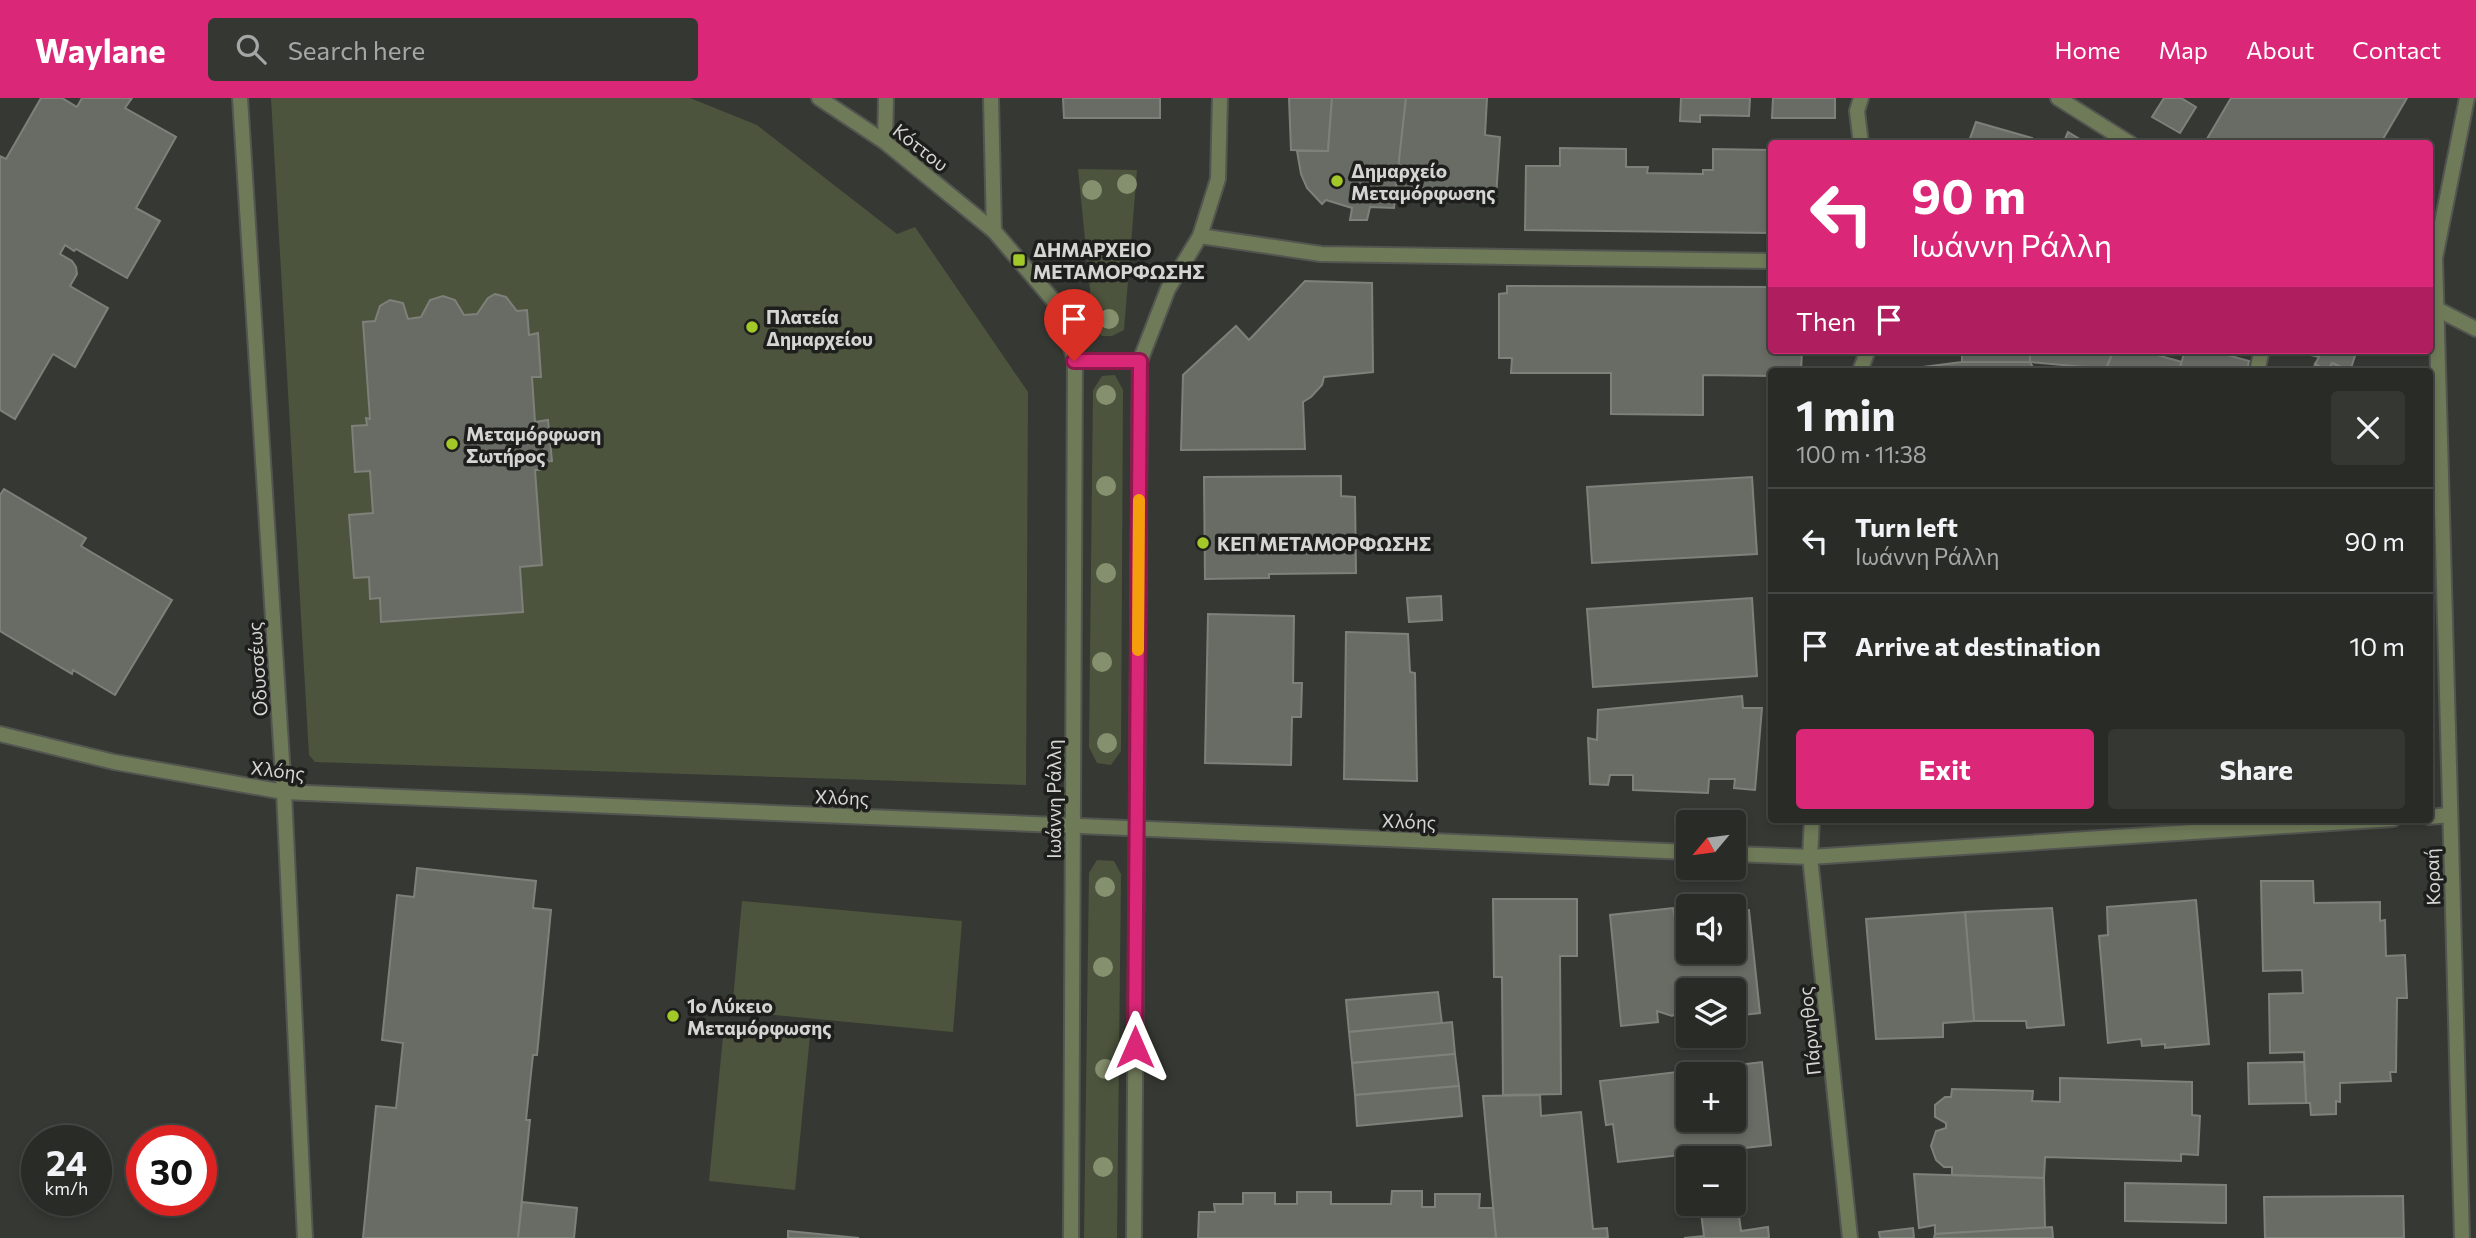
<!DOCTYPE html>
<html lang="en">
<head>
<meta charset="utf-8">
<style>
  :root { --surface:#282b26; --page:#343732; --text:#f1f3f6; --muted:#a5a7a7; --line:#444743; --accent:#db2777 }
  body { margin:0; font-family:Commissioner,sans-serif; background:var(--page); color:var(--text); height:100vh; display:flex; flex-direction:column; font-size:26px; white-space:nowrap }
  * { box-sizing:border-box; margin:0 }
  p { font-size:23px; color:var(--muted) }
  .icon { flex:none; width:38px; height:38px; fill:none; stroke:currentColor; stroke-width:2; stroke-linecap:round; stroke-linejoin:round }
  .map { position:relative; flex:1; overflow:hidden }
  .panel { position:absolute; left:1768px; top:270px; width:665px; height:455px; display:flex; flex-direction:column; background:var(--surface); border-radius:7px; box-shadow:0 4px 10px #0003,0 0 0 2px var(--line) }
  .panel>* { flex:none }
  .banner { position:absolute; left:1768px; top:42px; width:665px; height:214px; border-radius:7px; box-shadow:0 4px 10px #0003,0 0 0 2px var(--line); background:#db2777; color:#fff; overflow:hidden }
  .needle { width:46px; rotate:241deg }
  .buttons { position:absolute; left:1676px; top:712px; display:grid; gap:14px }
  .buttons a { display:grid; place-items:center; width:70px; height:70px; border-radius:7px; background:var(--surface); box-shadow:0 4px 10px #0003,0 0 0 2px var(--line); font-size:35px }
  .speed { position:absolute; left:21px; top:1027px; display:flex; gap:14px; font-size:35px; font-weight:700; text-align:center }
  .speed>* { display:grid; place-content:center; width:91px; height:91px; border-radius:50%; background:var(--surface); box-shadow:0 4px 10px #0003,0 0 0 2px var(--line); line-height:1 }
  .speed small { font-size:18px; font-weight:400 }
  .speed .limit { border:10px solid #d22; background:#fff; color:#111 }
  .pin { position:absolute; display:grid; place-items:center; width:60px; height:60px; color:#fff; margin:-72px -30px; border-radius:50% 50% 50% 0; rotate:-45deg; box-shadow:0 0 7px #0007 }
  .pin .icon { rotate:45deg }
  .me { position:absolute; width:77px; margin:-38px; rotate:0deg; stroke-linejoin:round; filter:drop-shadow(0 0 5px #0008) }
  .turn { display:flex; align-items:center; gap:24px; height:147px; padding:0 28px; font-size:32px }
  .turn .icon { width:91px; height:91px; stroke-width:2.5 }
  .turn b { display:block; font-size:49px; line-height:60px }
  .then { display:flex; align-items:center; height:66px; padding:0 28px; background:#0003; gap:14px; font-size:26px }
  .round { display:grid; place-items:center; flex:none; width:74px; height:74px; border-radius:7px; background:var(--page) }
  .overview { display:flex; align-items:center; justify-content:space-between; height:119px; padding:0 28px }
  h1 { font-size:42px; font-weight:700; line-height:52px }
  .cta { display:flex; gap:14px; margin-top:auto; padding:14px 28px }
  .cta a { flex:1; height:80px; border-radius:7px; background:var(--accent); color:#fff; font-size:28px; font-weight:700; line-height:80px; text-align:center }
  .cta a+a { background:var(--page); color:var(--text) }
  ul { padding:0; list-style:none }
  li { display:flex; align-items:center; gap:21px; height:105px; padding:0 28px; border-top:2px solid var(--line) }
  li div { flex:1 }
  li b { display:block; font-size:26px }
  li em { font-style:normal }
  header { display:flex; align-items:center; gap:42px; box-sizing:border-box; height:98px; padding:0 35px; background:var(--accent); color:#fff }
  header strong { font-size:33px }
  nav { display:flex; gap:38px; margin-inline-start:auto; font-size:24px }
  .search { width:490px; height:63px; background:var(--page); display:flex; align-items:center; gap:18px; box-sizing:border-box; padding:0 24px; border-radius:7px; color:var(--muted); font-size:26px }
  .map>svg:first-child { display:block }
</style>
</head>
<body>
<header>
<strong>Waylane</strong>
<div class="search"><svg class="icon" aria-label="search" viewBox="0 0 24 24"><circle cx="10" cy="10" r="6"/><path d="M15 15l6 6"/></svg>Search here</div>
<nav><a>Home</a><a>Map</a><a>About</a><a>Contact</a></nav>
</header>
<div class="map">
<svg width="2476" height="1140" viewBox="0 0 2476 1140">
  <rect width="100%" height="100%" fill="#363933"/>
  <g fill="#4c543d">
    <path d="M271,0H690L757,27L897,136L915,129L1028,294L1026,687L315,664L309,657Z"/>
    <path d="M1078,71L1137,72L1124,232L1112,238H1102L1094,231Z"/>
    <path d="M1115,277L1123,292L1121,653L1111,667L1097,665L1089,649L1093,292L1102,278Z"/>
    <path d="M1097,762L1114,763L1121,776L1117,1140H1084L1089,775Z"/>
    <path d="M742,803L962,823L953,934L732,913Z"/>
    <path d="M724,928L810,937L795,1092L709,1083Z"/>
  </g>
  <g fill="#696c65" stroke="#7e807a" stroke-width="2" fill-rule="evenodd">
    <path d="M41,0H62L77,9L82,0H132L125,10L176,39L136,110L160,123L127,180L76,151L74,153L65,147L60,156L72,163L76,169L77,176L70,188L108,210L75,269L53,256L15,321L0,312V58L6,61Z"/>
    <path d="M1063,0H1160V20H1064Z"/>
    <path d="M1289,0H1332L1328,53L1291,52Z"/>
    <path d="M1332,0H1406L1394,110L1370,109L1367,122H1350L1352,110L1326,102L1322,106L1307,90L1301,76L1297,53H1328Z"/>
    <path d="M1406,0H1487L1485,37L1500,39L1496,99H1467V92L1396,89Z"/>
    <path d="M1681,0H1750L1749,18L1700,17V24L1680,23Z"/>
    <path d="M1773,0H1835V20H1772Z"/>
    <path d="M2164,0H2181L2196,9L2180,35L2152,19Z"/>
    <path d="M2231,0H2407L2383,41L2386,43L2385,46H2204Z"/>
    <path d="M1976,24L2032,40L2031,46H1968Z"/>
    <path d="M2068,34L2088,46H2063Z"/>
    <path d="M1560,50L1626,51V69H1648L1647,75L1703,76V72H1713V51L1771,52V135L1525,132L1526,68H1560Z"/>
    <path d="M1305,183L1372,185L1373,274L1324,279L1322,287L1311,299L1303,304L1305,351L1181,352L1183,277L1236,228L1249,242Z"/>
    <path d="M1507,188L1771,189V252H1802L1801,273H1771V278L1703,277V317L1611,316V275H1511L1512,260H1499V196L1507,195Z"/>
    <path d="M495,196L506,199L517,213L527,212L529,237L538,235L541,279H532L535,324L548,322L552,363L540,364L541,372H535L542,467L520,469L523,514L381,524L380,500L370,501L369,479L354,480L349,417L373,415L370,373L355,374L352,328L367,327L366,320L370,321L363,224L375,223L380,208L390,202L403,205L408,221L421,219L430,202L443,198L455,202L464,217L477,216L488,200Z"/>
    <rect x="1962" y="252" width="68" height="12"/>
    <path d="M2030,252H2114L2106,271L2030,264Z"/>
    <path d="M2114,252H2139L2182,264L2179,273H2105Z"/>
    <path d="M2185,252H2209L2249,263L2247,273H2179Z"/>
    <path d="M2290,252H2357L2350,273L2332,265L2328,273L2315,266L2319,259Z"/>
    <path d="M1962,264H2030L2035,273H1918L1923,269Z"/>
    <path d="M2332,265L2350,273H2313L2315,266L2328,273Z"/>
    <path d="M1341,378V398L1355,399L1356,475L1269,476V480L1205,481L1204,379Z"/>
    <path d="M1752,379L1757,456L1592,465L1587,389Z"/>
    <path d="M4,391L86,440L81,448L172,502L115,597L73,572L72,576L0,533V397Z"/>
    <path d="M1441,498L1442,522L1409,524L1407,500Z"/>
    <path d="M1752,500L1757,578L1593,589L1587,511Z"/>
    <path d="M1208,516L1294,518L1293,585H1302L1301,619H1292L1291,667L1205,665Z"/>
    <path d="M1346,534L1408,536L1410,574L1415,575L1417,683L1344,681Z"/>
    <path d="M1742,598L1743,610H1762L1755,692L1734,690L1735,681H1709L1708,695L1633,692V677H1610L1608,687L1590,686L1588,640L1597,642L1598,612Z"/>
    <path d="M417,770L536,783L533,810L551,812L537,957H533L526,1022H530L518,1140H363L376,1008L396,1010L403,945L382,942L397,797L414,799Z"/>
    <path d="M2261,783H2313L2314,805L2380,804V823L2385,822L2386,858L2405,857L2407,900H2397L2396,974H2390L2391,983L2340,985V1004L2336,1003V1016L2311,1017L2310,1005H2306L2304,954L2270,955L2269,896L2303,895L2302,872L2263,873Z"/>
    <path d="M1493,801H1577V858H1560L1561,996L1503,997L1502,879H1494Z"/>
    <path d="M2196,802L2209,946L2165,950V946L2142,948L2141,941L2108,945L2099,838L2108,837L2107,809Z"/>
    <path d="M1673,810L1675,820L1689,818V854H1734V813L1749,812L1760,915L1734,918V892H1689V917L1688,910L1672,918L1657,913L1658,924L1621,928L1610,817Z"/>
    <path d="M2052,810L2064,927L2027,930L2026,923H1974L1965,814Z"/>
    <path d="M1965,814L1974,923L1943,925V939L1876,941L1866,821Z"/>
    <path d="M1438,894L1442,926L1349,934L1346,902Z"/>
    <path d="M1452,924L1455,956L1352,965L1349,934Z"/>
    <path d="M1455,956L1459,988L1355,997L1352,965Z"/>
    <path d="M1762,964L1771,1047L1618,1064L1613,1026L1606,1027L1600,983ZM1689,976H1734V1022H1689Z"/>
    <path d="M2304,964L2306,1005L2249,1006L2248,965Z"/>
    <path d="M2060,980L2192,984V1017L2200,1018L2198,1057L2181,1056V1063L2045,1059L2044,1080L1952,1077V1069H1944L1936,1062L1931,1048L1936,1033L1946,1030V1025L1935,1019V1007L1945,999H1951L1952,991L2033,993L2032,1003L2060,1004Z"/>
    <path d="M1459,988L1462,1018L1357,1028L1355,997Z"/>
    <path d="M1540,997L1541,1018L1581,1014L1593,1131L1607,1130L1608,1140H1496L1483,998Z"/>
    <path d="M1914,1076L2044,1080L2045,1130L1935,1136V1127L1919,1130Z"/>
    <path d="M2125,1085L2226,1087V1125L2125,1123Z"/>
    <path d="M1392,1093H1422V1109H1435V1096H1480L1479,1110H1493L1496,1140H1198L1199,1114H1215L1214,1106H1243V1095H1275V1106H1297V1094H1331V1106H1391Z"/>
    <path d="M2403,1098L2404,1140H2265L2264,1099Z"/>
    <path d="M1734,1102H1737L1741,1133L1768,1129L1769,1140H1684L1704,1138L1700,1107L1734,1106Z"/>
    <path d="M522,1104L577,1110L574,1140H518Z"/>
    <path d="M2052,1129L2053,1140H1934L1935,1136Z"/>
    <path d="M1913,1130L1914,1140H1880L1879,1134Z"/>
    <path d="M788,1133L859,1140H788Z"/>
  </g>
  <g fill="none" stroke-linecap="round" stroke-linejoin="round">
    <defs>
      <g id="pedestrian">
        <path d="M885,44L886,0"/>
        <path d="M1200,138L1321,156L1771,163"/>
      </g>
      <g id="minor">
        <path d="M240,0L284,694L305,1140"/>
        <path d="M819,0L885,44L994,133L1059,209L1075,263L1071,1140"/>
        <path d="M991,0L994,133"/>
        <path d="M2058,0L2131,46"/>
        <path d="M1861,46L1857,13L1861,0"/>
        <path d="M2431,208L2476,231"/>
        <path d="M1075,263H1140"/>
        <path d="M1860,273L1868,252"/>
        <path d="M2257,273L2262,252"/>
        <path d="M0,636L114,664L284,694L1689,754"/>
        <path d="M2429,719L2449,717"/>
        <path d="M1812,721L1810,759L1850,1140"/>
        <path d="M1734,756L1810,759L2393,721"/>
        <path d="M1134,1140L1140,263L1168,191L1200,138L1218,81L1220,0"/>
        <path d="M2462,1140L2435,160L2467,0"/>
      </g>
    </defs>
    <use href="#pedestrian" stroke="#535550" stroke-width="18"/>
    <use href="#minor" stroke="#535550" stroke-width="18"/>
    <use href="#pedestrian" stroke="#6f7a59" stroke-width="14"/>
    <use href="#minor" stroke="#6f7a59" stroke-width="14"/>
  </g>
  <g fill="#85906e">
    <circle cx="1127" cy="86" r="10"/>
    <circle cx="1092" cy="92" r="10"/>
    <circle cx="1109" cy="221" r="10"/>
    <circle cx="1106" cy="297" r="10"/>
    <circle cx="1106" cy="388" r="10"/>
    <circle cx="1106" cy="475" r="10"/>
    <circle cx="1102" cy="564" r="10"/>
    <circle cx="1107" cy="645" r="10"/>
    <circle cx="1105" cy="789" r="10"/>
    <circle cx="1103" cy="869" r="10"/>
    <circle cx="1105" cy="971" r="10"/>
    <circle cx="1103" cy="1069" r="10"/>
  </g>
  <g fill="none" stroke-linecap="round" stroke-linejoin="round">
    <defs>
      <path id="route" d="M1074,263H1140L1135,949"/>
    </defs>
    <use href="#route" stroke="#8e194d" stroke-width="18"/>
    <use href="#route" stroke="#db2777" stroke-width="12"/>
    <path stroke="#f59e0b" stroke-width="12" d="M1138,552L1139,402"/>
  </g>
  <g fill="#a2c928" stroke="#1e1f1d" stroke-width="2.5">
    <circle cx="1337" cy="83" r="7"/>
    <rect x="1012" y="155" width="14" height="14" rx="3.5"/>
    <circle cx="752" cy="229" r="7"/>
    <circle cx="452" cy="346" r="7"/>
    <circle cx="1203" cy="445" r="7"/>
    <circle cx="673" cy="918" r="7"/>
  </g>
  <g text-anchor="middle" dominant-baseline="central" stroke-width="7" stroke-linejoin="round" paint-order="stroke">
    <g font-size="19" fill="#d5d6d3" stroke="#1e1f1d">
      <text transform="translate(921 49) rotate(38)">Κόττου</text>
      <text transform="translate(257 571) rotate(-94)">Οδυσσέως</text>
      <text transform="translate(278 672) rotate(7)">Χλόης</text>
      <text transform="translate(842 699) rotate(2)">Χλόης</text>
      <text transform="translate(1053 701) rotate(-90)">Ιωάννη Ράλλη</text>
      <text transform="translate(1409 723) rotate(2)">Χλόης</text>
      <text transform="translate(2432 779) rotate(-92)">Κοραή</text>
      <text transform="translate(1809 933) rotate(-96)">Πάρνηθος</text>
    </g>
    <g font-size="19" font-weight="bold" fill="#d5d6d3" stroke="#1e1f1d" text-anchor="start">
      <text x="1351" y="72">Δημαρχείο<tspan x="1351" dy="22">Μεταμόρφωσης</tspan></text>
      <text x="1033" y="151">ΔΗΜΑΡΧΕΙΟ<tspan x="1033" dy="22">ΜΕΤΑΜΟΡΦΩΣΗΣ</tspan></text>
      <text x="766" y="218">Πλατεία<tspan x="766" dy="22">Δημαρχείου</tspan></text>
      <text x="466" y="335">Μεταμόρφωση<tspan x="466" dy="22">Σωτήρος</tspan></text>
      <text x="1217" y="445">ΚΕΠ ΜΕΤΑΜΟΡΦΩΣΗΣ</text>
      <text x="687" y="907">1ο Λύκειο<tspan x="687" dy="22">Μεταμόρφωσης</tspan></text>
    </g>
  </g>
</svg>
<div class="buttons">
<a><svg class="needle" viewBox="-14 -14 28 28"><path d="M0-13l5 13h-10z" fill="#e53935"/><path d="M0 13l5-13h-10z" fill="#a5a7a7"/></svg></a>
<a><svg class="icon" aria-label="sound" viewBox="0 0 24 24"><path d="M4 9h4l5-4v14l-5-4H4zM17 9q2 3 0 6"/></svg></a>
<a><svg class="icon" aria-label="layers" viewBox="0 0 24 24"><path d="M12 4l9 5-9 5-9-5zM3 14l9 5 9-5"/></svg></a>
<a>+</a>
<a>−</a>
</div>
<div class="speed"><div>24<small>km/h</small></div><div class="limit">30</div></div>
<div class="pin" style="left:1074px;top:263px;background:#d93025"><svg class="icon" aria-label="arrive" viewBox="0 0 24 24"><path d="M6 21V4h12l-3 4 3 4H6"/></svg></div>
<svg class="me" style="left:1135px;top:949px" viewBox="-20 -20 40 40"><path d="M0-17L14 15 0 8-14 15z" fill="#db2777" stroke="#fff" stroke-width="4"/></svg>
<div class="banner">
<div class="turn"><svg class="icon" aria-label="left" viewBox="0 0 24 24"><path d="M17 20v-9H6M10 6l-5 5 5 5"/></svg><div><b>90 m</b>Ιωάννη Ράλλη</div></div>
<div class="then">Then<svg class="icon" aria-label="arrive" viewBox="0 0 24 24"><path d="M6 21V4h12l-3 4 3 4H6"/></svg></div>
</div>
<section class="panel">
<div class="overview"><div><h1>1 min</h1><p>100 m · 11:38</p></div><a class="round"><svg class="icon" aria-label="close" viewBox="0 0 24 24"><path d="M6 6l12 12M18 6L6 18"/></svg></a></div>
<ul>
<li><svg class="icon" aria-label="left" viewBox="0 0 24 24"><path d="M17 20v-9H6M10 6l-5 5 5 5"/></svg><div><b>Turn left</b><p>Ιωάννη Ράλλη</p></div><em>90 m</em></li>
<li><svg class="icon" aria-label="arrive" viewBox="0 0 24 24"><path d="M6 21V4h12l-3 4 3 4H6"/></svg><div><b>Arrive at destination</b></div><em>10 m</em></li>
</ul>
<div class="cta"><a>Exit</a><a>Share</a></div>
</section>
</div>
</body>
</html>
